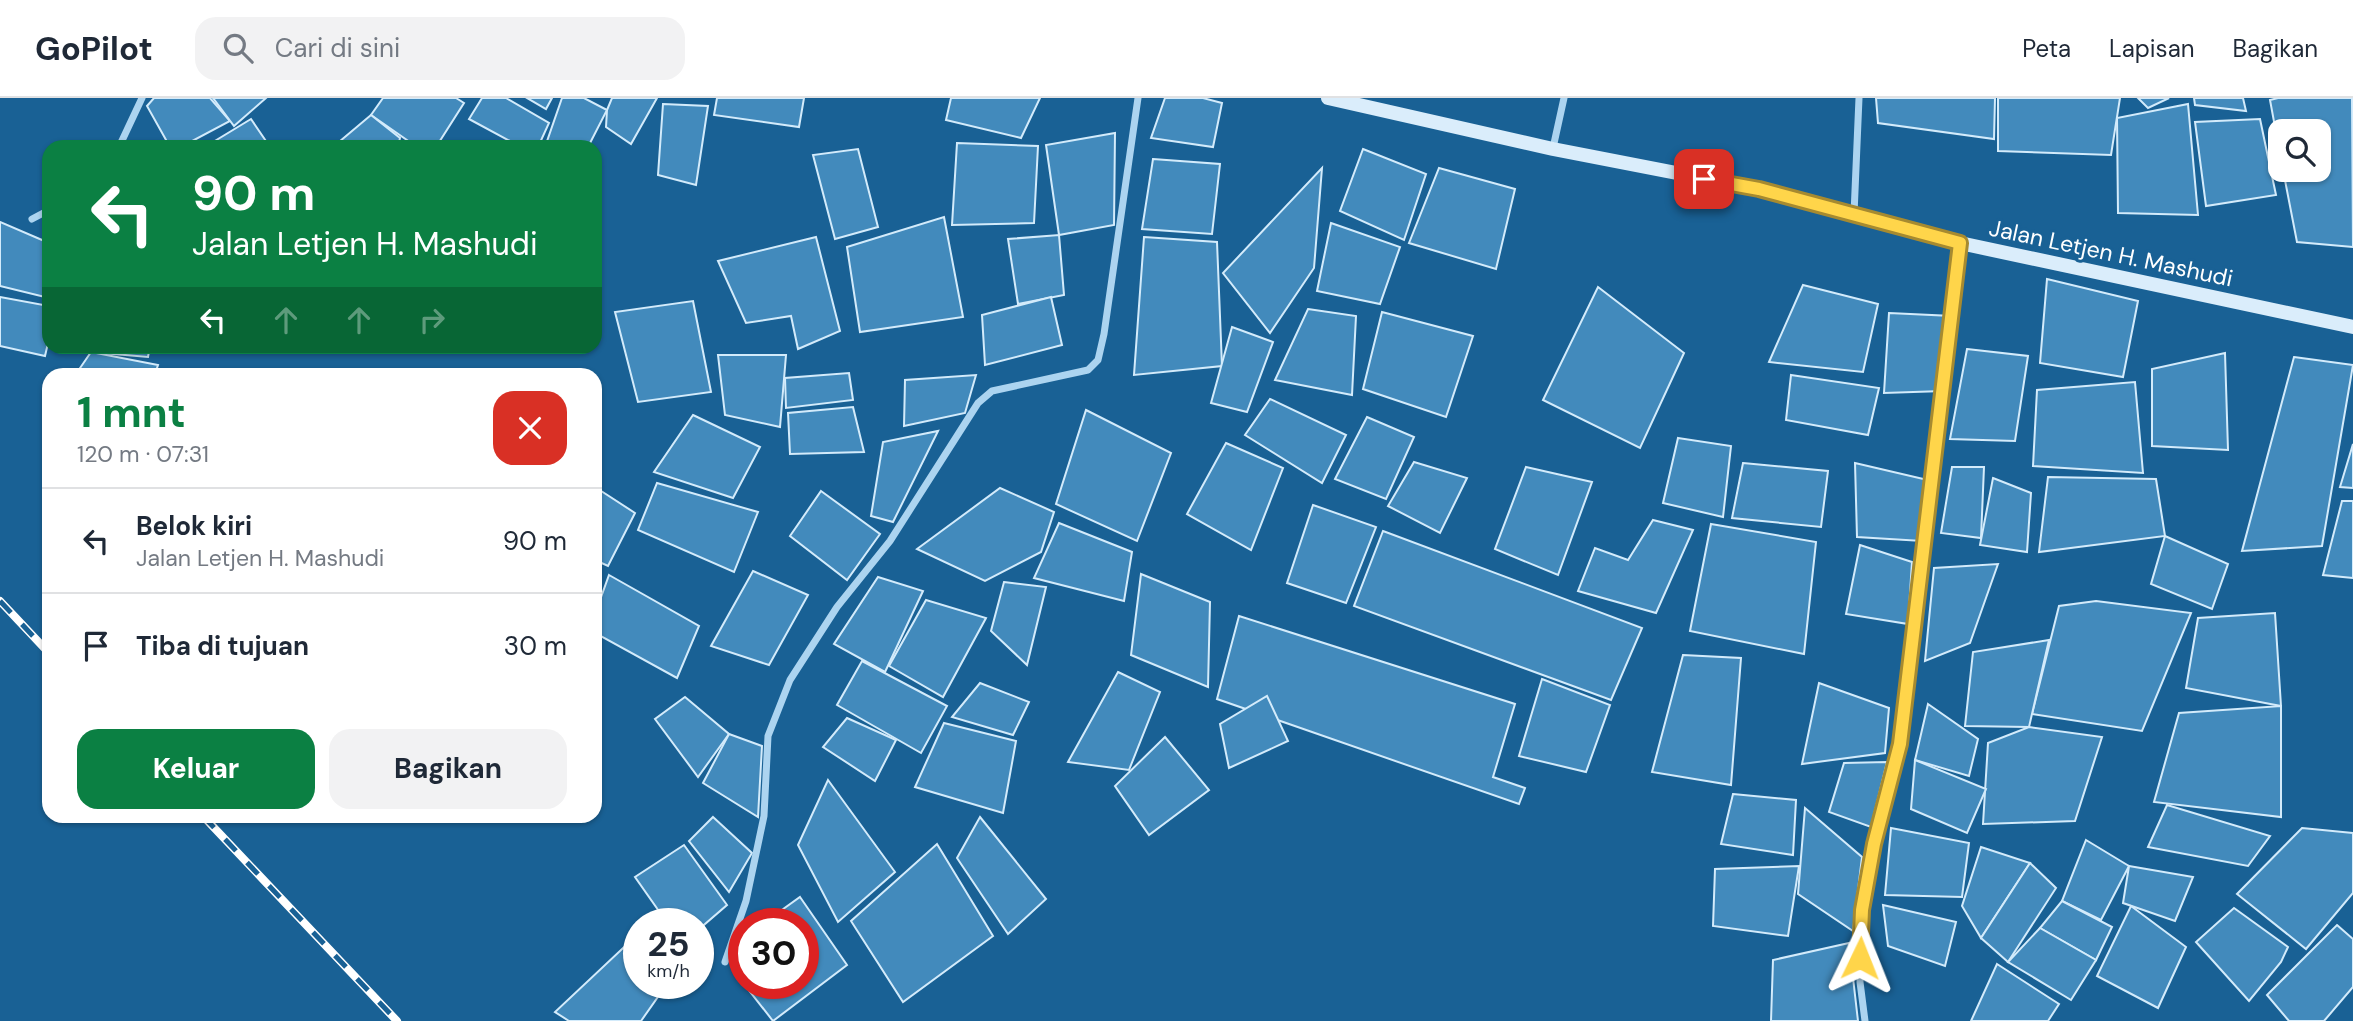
<!DOCTYPE html>
<html lang="id">
<head>
<meta charset="utf-8">
<style>
  :root { --surface:#fff; --page:#f2f2f3; --text:#1f2937; --muted:#747a83; --line:#e0e1e3; --accent:#0b8043 }
  body { margin:0; font-family:"DM Sans",sans-serif; background:var(--page); color:var(--text); height:100vh; display:flex; flex-direction:column; font-size:26px; white-space:nowrap }
  * { box-sizing:border-box; margin:0 }
  p { font-size:23px; color:var(--muted) }
  .icon { flex:none; width:38px; height:38px; fill:none; stroke:currentColor; stroke-width:2; stroke-linecap:round; stroke-linejoin:round }
  .map { position:relative; flex:1; overflow:hidden }
  .sheet { position:absolute; left:42px; top:270px; width:560px; height:455px; display:flex; flex-direction:column; background:var(--surface); border-radius:21px; box-shadow:0 2px 5px #0004 }
  .sheet>* { flex:none }
  .banner { position:absolute; left:42px; top:42px; width:560px; height:214px; border-radius:21px; box-shadow:0 2px 5px #0004; background:#0b8043; color:#fff; overflow:hidden }
  .tools { position:absolute; left:2268px; top:21px; display:grid; gap:14px }
  .tools a { display:grid; place-items:center; width:63px; height:63px; border-radius:14px; background:var(--surface); box-shadow:0 2px 5px #0004; font-size:35px }
  .speed { position:absolute; left:623px; top:810px; display:flex; gap:14px; font-size:35px; font-weight:700; text-align:center }
  .speed>* { display:grid; place-content:center; width:91px; height:91px; border-radius:50%; background:var(--surface); box-shadow:0 2px 5px #0004; line-height:1 }
  .speed small { font-size:18px; font-weight:400 }
  .speed .limit { border:10px solid #d22; background:#fff; color:#111 }
  .pin { position:absolute; display:grid; place-items:center; width:60px; height:60px; color:#fff; margin:-30px; border-radius:14px; box-shadow:0 4px 10px #0006 }
  .me { position:absolute; width:77px; margin:-38px; rotate:2deg; stroke-linejoin:round; filter:drop-shadow(0 0 5px #0008) }
  .turn { display:flex; align-items:center; gap:24px; height:147px; padding:0 35px; font-size:32px }
  .turn .icon { width:91px; height:91px; stroke-width:2.5 }
  .turn b { display:block; font-size:49px; line-height:60px }
  .lanes { display:flex; align-items:center; height:66px; padding:0 35px; background:#0003; justify-content:center; gap:35px; direction:ltr }
  .lanes .off { opacity:.35 }
  .round { display:grid; place-items:center; flex:none; width:74px; height:74px; border-radius:21px; background:var(--page) }
  .overview { display:flex; align-items:center; justify-content:space-between; height:119px; padding:0 35px }
  h1 { font-size:42px; font-weight:700; line-height:52px; color:var(--accent) }
  .button { display:flex; gap:14px; margin-top:auto; padding:14px 35px }
  .button a { flex:1; height:80px; border-radius:21px; background:var(--accent); color:#fff; font-size:28px; font-weight:700; line-height:80px; text-align:center }
  .button a+a { background:var(--page); color:var(--text) }
  ul { padding:0; list-style:none }
  li { display:flex; align-items:center; gap:21px; height:105px; padding:0 35px; border-top:2px solid var(--line) }
  li div { flex:1 }
  li b { display:block; font-size:26px }
  li em { font-style:normal }
  header { display:flex; align-items:center; gap:42px; box-sizing:border-box; height:98px; padding:0 35px; background:var(--surface); border-bottom:2px solid var(--line) }
  header strong { font-size:33px }
  nav { display:flex; gap:38px; margin-inline-start:auto; font-size:24px }
  .search { width:490px; height:63px; background:var(--page); display:flex; align-items:center; gap:18px; box-sizing:border-box; padding:0 24px; border-radius:21px; color:var(--muted); font-size:26px }
  .map>svg:first-child { display:block }
</style>
</head>
<body>
<header>
<strong>GoPilot</strong>
<div class="search"><svg class="icon" aria-label="search" viewBox="0 0 24 24"><circle cx="10" cy="10" r="6"/><path d="M15 15l6 6"/></svg>Cari di sini</div>
<nav><a>Peta</a><a>Lapisan</a><a>Bagikan</a></nav>
</header>
<div class="map">
<svg width="2353" height="923" viewBox="0 0 2353 923">
  <rect width="100%" height="100%" fill="#196195"/>
  <g fill="#428abc" stroke="#d3ebfb" stroke-width="2">
    <path d="M154,0H210L230,23L181,49H170L147,8Z"/>
    <path d="M213,0H266L234,28Z"/>
    <path d="M383,0H456L464,5L436,49H417L371,17Z"/>
    <path d="M482,0H506L549,25L538,49H521L469,21Z"/>
    <path d="M527,0H552L546,11Z"/>
    <path d="M562,0H584L607,12L588,49H545Z"/>
    <path d="M612,0H657L631,46L606,29L607,12Z"/>
    <path d="M717,0H804L799,29L714,17Z"/>
    <path d="M951,0H1040L1021,40L946,22Z"/>
    <path d="M1165,0H1203L1222,5L1213,49L1151,40Z"/>
    <path d="M1876,0H1995L1994,41L1878,25Z"/>
    <path d="M1998,0H2120L2111,57L1998,53Z"/>
    <path d="M2138,0H2169L2148,10Z"/>
    <path d="M2194,0H2243L2246,13L2195,7Z"/>
    <path d="M2278,0H2352L2353,149L2297,144L2283,72H2319V33H2280V56L2270,2Z"/>
    <path d="M663,6L708,8L696,87L658,77Z"/>
    <path d="M2188,6L2198,117L2118,115L2117,20Z"/>
    <path d="M371,17L400,40L398,49H333Z"/>
    <path d="M251,21L270,49H205Z"/>
    <path d="M2260,21L2276,97L2206,108L2195,24Z"/>
    <path d="M1115,35L1114,127L1059,137L1046,47Z"/>
    <path d="M957,45L1038,48L1034,125L952,127Z"/>
    <path d="M858,51L878,129L835,141L813,57Z"/>
    <path d="M1363,51L1426,76L1404,142L1340,113Z"/>
    <path d="M1153,61L1220,66L1212,136L1142,131Z"/>
    <path d="M1322,70L1314,170L1270,235L1223,175Z"/>
    <path d="M1439,70L1515,91L1496,171L1409,145Z"/>
    <path d="M944,119L963,219L860,234L847,149Z"/>
    <path d="M0,124L49,145V200L0,188Z"/>
    <path d="M1331,125L1400,149L1380,206L1317,193Z"/>
    <path d="M1059,137L1064,197L1018,206L1008,141Z"/>
    <path d="M816,139L840,233L798,251L791,218L746,225L718,163Z"/>
    <path d="M1144,139L1217,144L1222,268L1134,277Z"/>
    <path d="M2047,181L2138,203L2123,279L2040,265Z"/>
    <path d="M1803,187L1878,206L1863,274L1769,264Z"/>
    <path d="M1598,189L1684,255L1640,350L1543,302Z"/>
    <path d="M0,199L49,208V241L45,258L0,248Z"/>
    <path d="M1051,199L1062,247L985,267L982,217Z"/>
    <path d="M693,203L711,294L638,304L615,214Z"/>
    <path d="M1308,211L1356,218L1352,297L1275,282Z"/>
    <path d="M1382,214L1473,238L1446,319L1363,291Z"/>
    <path d="M1889,215L1952,218L1943,293L1884,295Z"/>
    <path d="M1232,229L1273,244L1247,314L1211,305Z"/>
    <path d="M93,248H150L148,259L91,254Z"/>
    <path d="M1967,251L2028,258L2015,343L1950,341Z"/>
    <path d="M91,254L158,267L155,276H76Z"/>
    <path d="M2225,255L2228,352L2152,348V271Z"/>
    <path d="M718,257H786L780,329L725,317Z"/>
    <path d="M2294,259L2353,267L2322,448L2242,453Z"/>
    <path d="M849,275L853,302L786,310L785,280Z"/>
    <path d="M976,277L965,315L904,328L905,282Z"/>
    <path d="M1791,277L1879,290L1868,337L1786,322Z"/>
    <path d="M2135,284L2143,375L2033,368L2037,292Z"/>
    <path d="M1270,301L1346,337L1322,385L1245,337Z"/>
    <path d="M853,309L864,354L790,356L788,315Z"/>
    <path d="M1086,312L1171,355L1137,443L1056,406Z"/>
    <path d="M693,317L760,349L733,400L654,374Z"/>
    <path d="M1367,319L1414,339L1386,401L1335,381Z"/>
    <path d="M938,333L893,424L871,418L883,344Z"/>
    <path d="M1678,340L1731,348L1723,419L1663,405Z"/>
    <path d="M1226,345L1283,370L1251,452L1187,416Z"/>
    <path d="M2353,346V390L2340,389Z"/>
    <path d="M1414,364L1467,380L1440,435L1388,408Z"/>
    <path d="M1743,365L1828,373L1821,429L1732,420Z"/>
    <path d="M1855,365L1932,383L1922,443L1857,439Z"/>
    <path d="M1526,369L1592,384L1558,477L1495,451Z"/>
    <path d="M1952,369H1984L1981,440L1941,435Z"/>
    <path d="M2048,379L2156,381L2165,438L2039,454Z"/>
    <path d="M1993,380L2031,395L2027,454L1980,447Z"/>
    <path d="M657,385L758,414L734,474L638,432Z"/>
    <path d="M595,389L635,415L608,468L595,462Z"/>
    <path d="M1000,390L1054,414L1041,454L985,483L917,451Z"/>
    <path d="M821,393L880,436L847,482L790,438Z"/>
    <path d="M2342,403H2353V480L2323,477Z"/>
    <path d="M1313,407L1376,429L1346,505L1287,485Z"/>
    <path d="M1653,422L1693,432L1656,515L1578,493L1595,450L1628,462Z"/>
    <path d="M1059,425L1132,454L1124,503L1034,480Z"/>
    <path d="M1711,426L1816,444L1804,556L1690,533Z"/>
    <path d="M1383,433L1642,530L1611,602L1354,508Z"/>
    <path d="M2165,438L2228,466L2212,511L2151,486Z"/>
    <path d="M1860,447L1912,464L1908,526L1846,516Z"/>
    <path d="M1998,466L1970,545L1925,563L1934,470Z"/>
    <path d="M753,473L808,497L769,567L711,548Z"/>
    <path d="M1141,476L1210,504L1208,589L1131,557Z"/>
    <path d="M609,477L699,528L677,580L595,535V516Z"/>
    <path d="M878,479L923,493L885,574L834,546Z"/>
    <path d="M1004,484L1046,489L1027,567L991,533Z"/>
    <path d="M926,502L986,520L943,599L889,568Z"/>
    <path d="M2096,503L2191,515L2142,633L2032,616L2059,508Z"/>
    <path d="M2275,515L2281,608L2186,590L2198,520Z"/>
    <path d="M1239,518L1515,606L1493,679L1525,690L1519,706L1217,601Z"/>
    <path d="M2049,542L2029,629L1965,628L1973,554Z"/>
    <path d="M1683,557L1741,560L1731,687L1652,674Z"/>
    <path d="M862,563L947,608L921,655L837,607Z"/>
    <path d="M1118,574L1160,594L1129,672L1068,664Z"/>
    <path d="M1542,581L1610,607L1586,674L1519,658Z"/>
    <path d="M980,585L1029,604L1013,637L952,619Z"/>
    <path d="M1819,585L1889,610L1885,655L1802,666Z"/>
    <path d="M1267,598L1288,643L1229,670L1220,626Z"/>
    <path d="M685,599L729,636L698,679L655,621Z"/>
    <path d="M1928,606L1978,641L1969,678L1915,662Z"/>
    <path d="M2281,608V719L2154,704L2179,615Z"/>
    <path d="M847,620L896,642L875,683L823,649Z"/>
    <path d="M944,625L1016,643L1003,715L915,689Z"/>
    <path d="M2029,629L2102,639L2075,723L1983,726L1988,645Z"/>
    <path d="M729,636L762,648L758,719L703,685Z"/>
    <path d="M1165,639L1209,692L1149,737L1115,688Z"/>
    <path d="M1915,662L1986,691L1967,735L1911,711Z"/>
    <path d="M1887,664L1871,729L1829,714L1844,665Z"/>
    <path d="M828,682L895,774L838,824L798,747Z"/>
    <path d="M1733,696L1796,702L1793,757L1721,746Z"/>
    <path d="M2167,707L2270,738L2248,768L2148,749Z"/>
    <path d="M1805,710L1862,759L1853,833L1798,796Z"/>
    <path d="M713,719L752,755L729,794L689,743Z"/>
    <path d="M980,719L1046,801L1008,836L957,760Z"/>
    <path d="M1891,730L1969,745L1962,799L1885,797Z"/>
    <path d="M2302,730L2353,735V795L2306,851L2237,796Z"/>
    <path d="M2086,742L2129,768L2101,822L2062,803Z"/>
    <path d="M937,746L993,838L903,904L851,823Z"/>
    <path d="M684,747L727,807L698,832V826H668L635,779Z"/>
    <path d="M1981,749L2030,765L1981,840L1962,808Z"/>
    <path d="M2030,765L2056,790L2008,864L1981,840Z"/>
    <path d="M1799,768L1788,838L1713,828L1715,771Z"/>
    <path d="M2129,768L2193,779L2175,823L2123,805Z"/>
    <path d="M800,799L847,867L773,923L744,886H803V826H775L772,819Z"/>
    <path d="M2062,803L2112,829L2096,862L2040,830Z"/>
    <path d="M1883,807L1956,824L1945,868L1888,848Z"/>
    <path d="M2131,808L2186,849L2158,910L2097,878Z"/>
    <path d="M2234,810L2288,849L2281,864L2249,903L2196,844Z"/>
    <path d="M2337,827L2353,841V889L2324,923H2289L2267,897Z"/>
    <path d="M2040,830L2096,862L2071,902L2008,864Z"/>
    <path d="M638,836L639,886H667L641,923H569L555,914Z"/>
    <path d="M1849,845L1858,923H1771L1773,862Z"/>
    <path d="M1997,866L2059,906L2048,923H1971Z"/>
  </g>
  <g fill="none" stroke-linecap="round" stroke-linejoin="round">
    <g stroke="#acd4f0" stroke-width="7">
      <path d="M119,49L142,0"/>
      <path d="M1553,50L1564,0"/>
      <path d="M1854,116L1859,0"/>
      <path d="M32,121L49,112"/>
      <path d="M725,864L746,803L764,718L768,638L790,582L837,509L890,443L978,305L992,293L1088,272L1098,262L1104,236L1138,0"/>
      <path d="M1865,923L1860,884L1862,812L1873,746L1900,646L1960,145"/>
    </g>
    <path stroke="#daedfb" stroke-width="14" d="M1328,0L1553,51L1759,91L1960,145L2353,229"/>
    <defs>
      <g id="rail">
        <path d="M0,503L49,555"/>
        <path d="M203,718L397,923"/>
      </g>
    </defs>
    <use href="#rail" stroke="#fff" stroke-width="8"/>
    <use href="#rail" stroke="#196195" stroke-width="5" stroke-dasharray="16" stroke-linecap="butt"/>
  </g>
  <g fill="none" stroke-linecap="round" stroke-linejoin="round">
    <defs>
      <path id="route" d="M1704,81L1759,91L1960,145L1900,646L1874,746L1862,812L1860,860"/>
    </defs>
    <use href="#route" stroke="#a68a30" stroke-width="18"/>
    <use href="#route" stroke="#ffd54a" stroke-width="12"/>
  </g>
  <g text-anchor="middle" dominant-baseline="central" stroke-width="6" stroke-linejoin="round" paint-order="stroke">
    <g font-size="23" fill="#fff" stroke="#196195">
      <text transform="translate(2111 155) rotate(12)">Jalan Letjen H. Mashudi</text>
    </g>
  </g>
</svg>
<div class="tools">
<a><svg class="icon" aria-label="search" viewBox="0 0 24 24"><circle cx="10" cy="10" r="6"/><path d="M15 15l6 6"/></svg></a>
</div>
<div class="speed"><div>25<small>km/h</small></div><div class="limit">30</div></div>
<div class="pin" style="left:1704px;top:81px;background:#d93025"><svg class="icon" aria-label="arrive" viewBox="0 0 24 24"><path d="M6 21V4h12l-3 4 3 4H6"/></svg></div>
<svg class="me" style="left:1860px;top:860px" viewBox="-20 -20 40 40"><path d="M0-17L14 15 0 8-14 15z" fill="#ffd54a" stroke="#fff" stroke-width="4"/></svg>
<div class="banner">
<div class="turn"><svg class="icon" aria-label="left" viewBox="0 0 24 24"><path d="M17 20v-9H6M10 6l-5 5 5 5"/></svg><div><b>90 m</b>Jalan Letjen H. Mashudi</div></div>
<div class="lanes"><svg class="icon" aria-label="left" viewBox="0 0 24 24"><path d="M17 20v-9H6M10 6l-5 5 5 5"/></svg><svg class="icon off" aria-label="ahead" viewBox="0 0 24 24"><path d="M12 20V5M6 11l6-6 6 6"/></svg><svg class="icon off" aria-label="ahead" viewBox="0 0 24 24"><path d="M12 20V5M6 11l6-6 6 6"/></svg><svg class="icon off" aria-label="right" viewBox="0 0 24 24"><path d="M7 20v-9h11M14 6l5 5-5 5"/></svg></div>
</div>
<section class="sheet">
<div class="overview"><div><h1>1 mnt</h1><p>120 m · 07:31</p></div><a class="round" style="background:#d93025;color:#fff"><svg class="icon" aria-label="close" viewBox="0 0 24 24"><path d="M6 6l12 12M18 6L6 18"/></svg></a></div>
<ul>
<li><svg class="icon" aria-label="left" viewBox="0 0 24 24"><path d="M17 20v-9H6M10 6l-5 5 5 5"/></svg><div><b>Belok kiri</b><p>Jalan Letjen H. Mashudi</p></div><em>90 m</em></li>
<li><svg class="icon" aria-label="arrive" viewBox="0 0 24 24"><path d="M6 21V4h12l-3 4 3 4H6"/></svg><div><b>Tiba di tujuan</b></div><em>30 m</em></li>
</ul>
<div class="button"><a>Keluar</a><a>Bagikan</a></div>
</section>
</div>
</body>
</html>
